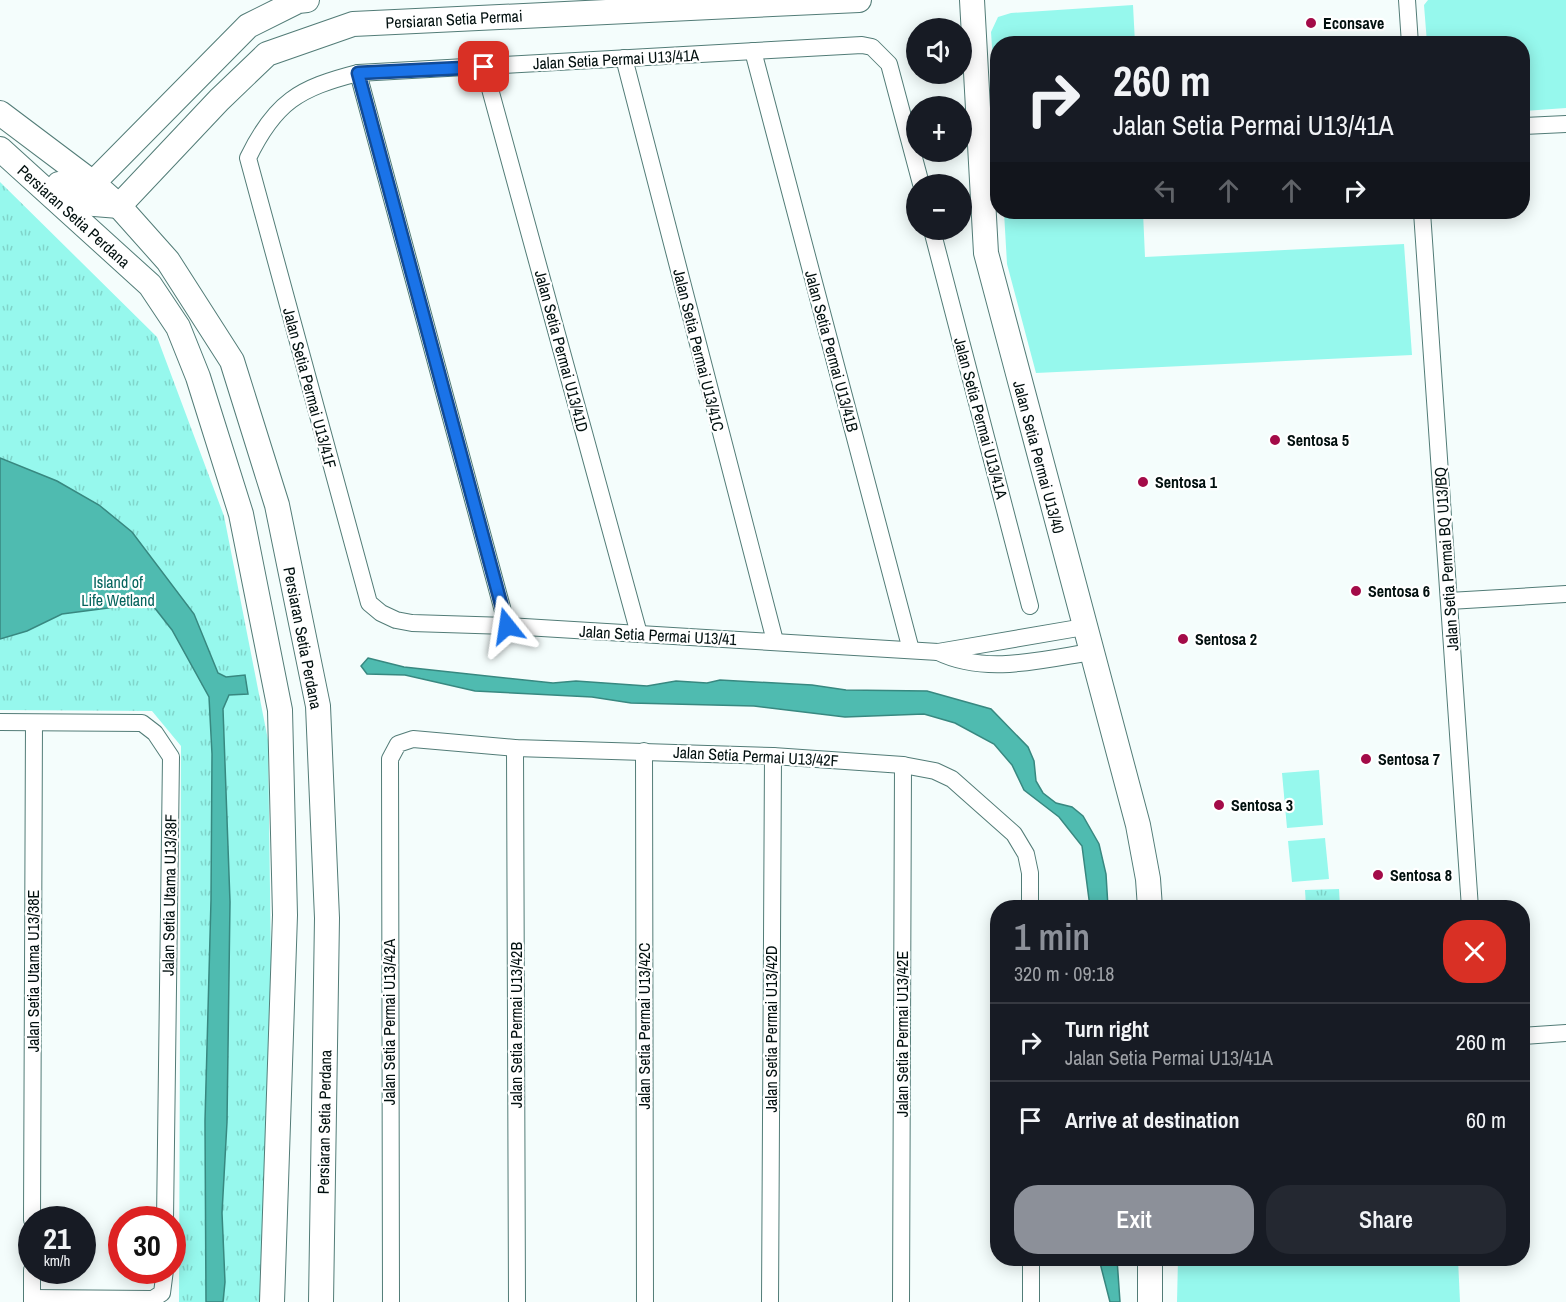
<!DOCTYPE html>
<html lang="en">
<head>
<meta charset="utf-8">
<style>
  :root { --surface:#171b24; --page:#242831; --text:#f1f3f6; --muted:#9ea1a6; --line:#363941; --accent:#8c9099 }
  body { margin:0; font-family:"Archivo Narrow",sans-serif; background:var(--page); color:var(--text); height:100vh; display:flex; flex-direction:column; font-size:22px; white-space:nowrap }
  * { box-sizing:border-box; margin:0 }
  p { font-size:20px; color:var(--muted) }
  .icon { flex:none; width:33px; height:33px; fill:none; stroke:currentColor; stroke-width:2; stroke-linecap:round; stroke-linejoin:round }
  .map { position:relative; flex:1; overflow:hidden }
  .drawer { position:absolute; left:990px; top:900px; width:540px; height:366px; display:flex; flex-direction:column; background:var(--surface); border-radius:24px; box-shadow:0 3px 15px #0003 }
  .drawer>* { flex:none }
  .hud { position:absolute; left:990px; top:36px; width:540px; height:183px; border-radius:24px; box-shadow:0 3px 15px #0003; background:#171b24; color:var(--text); overflow:hidden }
  .buttons { position:absolute; left:906px; top:18px; display:grid; gap:12px }
  .buttons a { display:grid; place-items:center; width:66px; height:66px; border-radius:50%; background:var(--surface); box-shadow:0 3px 15px #0003; font-size:30px }
  .speed { position:absolute; left:18px; top:1206px; display:flex; gap:12px; font-size:30px; font-weight:700; text-align:center }
  .speed>* { display:grid; place-content:center; width:78px; height:78px; border-radius:50%; background:var(--surface); box-shadow:0 3px 15px #0003; line-height:1 }
  .speed small { font-size:15px; font-weight:400 }
  .speed .limit { border:9px solid #d22; background:#fff; color:#111 }
  .pin { position:absolute; display:grid; place-items:center; width:51px; height:51px; color:#fff; margin:-26px; border-radius:12px; box-shadow:0 3px 9px #0006 }
  .me { position:absolute; width:66px; margin:-33px; rotate:345deg; stroke-linejoin:round; filter:drop-shadow(0 0 4px #0008) }
  .turn { display:flex; align-items:center; gap:21px; height:126px; padding:0 24px; font-size:27px }
  .turn .icon { width:78px; height:78px; stroke-width:2.5 }
  .turn b { display:block; font-size:42px; line-height:51px }
  .lanes { display:flex; align-items:center; height:57px; padding:0 24px; background:#0003; justify-content:center; gap:30px; direction:ltr }
  .lanes .off { opacity:.35 }
  .round { display:grid; place-items:center; flex:none; width:63px; height:63px; border-radius:24px; background:var(--page) }
  .overview { display:flex; align-items:center; justify-content:space-between; height:102px; padding:0 24px }
  h1 { font-size:36px; font-weight:600; line-height:45px; color:var(--accent) }
  .button { display:flex; gap:12px; margin-top:auto; padding:12px 24px }
  .button a { flex:1; height:69px; border-radius:24px; background:var(--accent); color:#fff; font-size:24px; font-weight:600; line-height:69px; text-align:center }
  .button a+a { background:var(--page); color:var(--text) }
  ul { padding:0; list-style:none }
  li { display:flex; align-items:center; gap:18px; height:78px; padding:0 24px; border-top:2px solid var(--line) }
  li div { flex:1 }
  li b { display:block; font-size:22px }
  li em { font-style:normal }
  .map>svg:first-child { display:block }
</style>
</head>
<body>
<div class="map">
<svg width="1566" height="1302" viewBox="0 0 1566 1302">
  <defs>
    <pattern id="park-tufts" width="24" height="20" patternUnits="userSpaceOnUse" patternTransform="scale(1.5)"><rect width="24" height="20" fill="#96f8ed"/><path d="M3 7l-1-3M5 7V3M7 7l1-3M15 17l-1-3M17 17v-4M19 17l1-3" fill="none" stroke="#80d4ca"/></pattern>
  </defs>
  <rect width="100%" height="100%" fill="#f4fdfc"/>
  <g fill="#96f8ed">
    <path d="M1428,0H1566V108L1523,111L1522,44L1427,43L1424,5Z"/>
    <path d="M1133,5L1135,43L998,44L997,121L991,32L998,17L1011,13Z"/>
    <path d="M1004,212H1143L1145,257L1404,244L1412,355L1036,373L1007,264Z"/>
    <path d="M1319,770L1323,825L1287,828L1282,773Z"/>
    <path d="M1325,838L1329,879L1292,882L1288,841Z"/>
    <path d="M1178,1259H1458L1460,1302H1177Z"/>
  </g>
  <g fill="url(#park-tufts)">
    <path d="M0,182L157,337L224,516L268,740L271,964L260,1302H179L181,746L152,711L0,710Z"/>
    <path d="M1339,889L1340,907H1306L1305,890Z"/>
  </g>
  <g fill="#4fbbb0" stroke="#388880" stroke-width="1.5">
    <path d="M0,458L57,481L99,505L132,532L194,614L218,673L226,677L245,675L248,694L229,695L223,709L230,902L227,1122L222,1213L225,1282L223,1302H206L205,1121L211,900L212,754L209,697L172,630L154,607L139,604L62,614L27,631L0,639Z"/>
    <path d="M368,658L404,667L553,683L576,681L647,686L676,681L707,683L720,680L812,685L846,690L927,691L991,709L1028,747L1034,761L1036,781L1043,793L1056,803L1072,807L1083,816L1099,844L1106,874L1108,907H1090L1082,846L1059,817L1024,790L1012,765L994,744L955,723L924,714L845,717L754,706L631,703L592,697L475,691L405,675L367,674L361,666Z"/>
    <path d="M1099,1259H1117L1120,1302H1110Z"/>
  </g>
  <g fill="none" stroke-linecap="round" stroke-linejoin="round">
    <defs>
      <g id="street">
        <path d="M1407,0L1410,44"/>
        <path d="M753,51L911,650"/>
        <path d="M624,58L775,641"/>
        <path d="M484,67L639,634"/>
        <path d="M358,73L507,626"/>
        <path d="M1522,126L1566,124"/>
        <path d="M921,184L889,64L872,47L862,45L358,73C299,88 275,102 248,158L369,603L381,613L396,620L412,623L507,626L938,652L1084,627"/>
        <path d="M1422,212L1470,908"/>
        <path d="M932,230L1030,606"/>
        <path d="M1449,601L1566,594"/>
        <path d="M938,652C985,675 1041,660 1091,652"/>
        <path d="M0,722L142,723L155,733L171,757L165,1220"/>
        <path d="M515,748L517,1302"/>
        <path d="M644,751L645,1302"/>
        <path d="M1522,1036L1566,1033"/>
        <path d="M32,1220L34,723"/>
        <path d="M1031,1258V1302"/>
        <path d="M32,1298L153,1299L162,1293L165,1270"/>
        <path d="M32,1302V1270"/>
        <path d="M391,1302L390,759L398,744L413,739L515,748L773,756L903,765L935,771L952,779L1014,834L1026,854L1030,873V908"/>
        <path d="M770,1302L773,756"/>
        <path d="M901,1302L903,765"/>
      </g>
      <g id="secondary">
        <path d="M972,0L986,253L1138,825L1148,879L1150,908"/>
        <path d="M0,113L93,183L119,206L168,261L232,361L277,505L318,706L327,918L321,1302"/>
        <path d="M0,149L150,285L178,327L198,377L241,514L280,710L285,915L272,1302"/>
        <path d="M93,183L248,26L298,1L307,0"/>
        <path d="M59,184L82,203L119,206"/>
        <path d="M119,206L219,100L267,54L353,24L859,0"/>
        <path d="M1150,1302V1258"/>
      </g>
    </defs>
    <use href="#street" stroke="#527c77" stroke-width="18"/>
    <use href="#secondary" stroke="#527c77" stroke-width="26"/>
    <use href="#street" stroke="#fff" stroke-width="16"/>
    <use href="#secondary" stroke="#fff" stroke-width="24"/>
  </g>
  <g fill="none" stroke-linecap="round" stroke-linejoin="round">
    <defs>
      <path id="route" d="M484,67L358,73L507,626"/>
    </defs>
    <use href="#route" stroke="#114b97" stroke-width="15"/>
    <use href="#route" stroke="#1a73e8" stroke-width="10"/>
  </g>
  <g fill="#a30b48" stroke="#fff" stroke-width="2">
    <circle cx="1311" cy="23" r="6"/>
    <circle cx="1275" cy="440" r="6"/>
    <circle cx="1143" cy="482" r="6"/>
    <circle cx="1356" cy="591" r="6"/>
    <circle cx="1183" cy="639" r="6"/>
    <circle cx="1366" cy="759" r="6"/>
    <circle cx="1219" cy="805" r="6"/>
    <circle cx="1378" cy="875" r="6"/>
  </g>
  <g text-anchor="middle" dominant-baseline="central" stroke-width="4.5" stroke-linejoin="round" paint-order="stroke">
    <g font-size="16" fill="#02100f" stroke="#fff">
      <text transform="translate(454 19) rotate(-3)">Persiaran Setia Permai</text>
      <text transform="translate(616 59) rotate(-3)">Jalan Setia Permai U13/41A</text>
      <text transform="translate(74 216) rotate(42)">Persiaran Setia Perdana</text>
      <text transform="translate(699 350) rotate(76)">Jalan Setia Permai U13/41C</text>
      <text transform="translate(562 351) rotate(75)">Jalan Setia Permai U13/41D</text>
      <text transform="translate(832 351) rotate(75)">Jalan Setia Permai U13/41B</text>
      <text transform="translate(310 388) rotate(75)">Jalan Setia Permai U13/41F</text>
      <text transform="translate(981 418) rotate(75)">Jalan Setia Permai U13/41A</text>
      <text transform="translate(1039 457) rotate(75)">Jalan Setia Permai U13/40</text>
      <text transform="translate(1446 559) rotate(-94)">Jalan Setia Permai BQ U13/BQ</text>
      <text transform="translate(658 635) rotate(3)">Jalan Setia Permai U13/41</text>
      <text transform="translate(303 638) rotate(79)">Persiaran Setia Perdana</text>
      <text transform="translate(756 756) rotate(3)">Jalan Setia Permai U13/42F</text>
      <text transform="translate(169 895) rotate(-89)">Jalan Setia Utama U13/38F</text>
      <text transform="translate(33 971) rotate(-90)">Jalan Setia Utama U13/38E</text>
      <text transform="translate(389 1022) rotate(-90)">Jalan Setia Permai U13/42A</text>
      <text transform="translate(516 1025) rotate(-90)">Jalan Setia Permai U13/42B</text>
      <text transform="translate(644 1026) rotate(-90)">Jalan Setia Permai U13/42C</text>
      <text transform="translate(771 1029) rotate(-90)">Jalan Setia Permai U13/42D</text>
      <text transform="translate(902 1034) rotate(-90)">Jalan Setia Permai U13/42E</text>
      <text transform="translate(324 1122) rotate(-89)">Persiaran Setia Perdana</text>
    </g>
    <g font-size="16" font-weight="bold" fill="#02100f" stroke="#fff" text-anchor="start">
      <text x="1323" y="23">Econsave</text>
      <text x="1287" y="440">Sentosa 5</text>
      <text x="1155" y="482">Sentosa 1</text>
      <text x="1368" y="591">Sentosa 6</text>
      <text x="1195" y="639">Sentosa 2</text>
      <text x="1378" y="759">Sentosa 7</text>
      <text x="1231" y="805">Sentosa 3</text>
      <text x="1390" y="875">Sentosa 8</text>
    </g>
    <g font-size="16" fill="#05645d" stroke="#fff">
      <text x="118" y="582">Island of<tspan x="118" dy="18">Life Wetland</tspan></text>
    </g>
  </g>
</svg>
<div class="buttons">
<a><svg class="icon" aria-label="sound" viewBox="0 0 24 24"><path d="M4 9h4l5-4v14l-5-4H4zM17 9q2 3 0 6"/></svg></a>
<a>+</a>
<a>−</a>
</div>
<div class="speed"><div>21<small>km/h</small></div><div class="limit">30</div></div>
<div class="pin" style="left:484px;top:67px;background:#d93025"><svg class="icon" aria-label="arrive" viewBox="0 0 24 24"><path d="M6 21V4h12l-3 4 3 4H6"/></svg></div>
<svg class="me" style="left:507px;top:626px" viewBox="-20 -20 40 40"><path d="M0-17L14 15 0 8-14 15z" fill="#1a73e8" stroke="#fff" stroke-width="4"/></svg>
<div class="hud">
<div class="turn"><svg class="icon" aria-label="right" viewBox="0 0 24 24"><path d="M7 20v-9h11M14 6l5 5-5 5"/></svg><div><b>260 m</b>Jalan Setia Permai U13/41A</div></div>
<div class="lanes"><svg class="icon off" aria-label="left" viewBox="0 0 24 24"><path d="M17 20v-9H6M10 6l-5 5 5 5"/></svg><svg class="icon off" aria-label="ahead" viewBox="0 0 24 24"><path d="M12 20V5M6 11l6-6 6 6"/></svg><svg class="icon off" aria-label="ahead" viewBox="0 0 24 24"><path d="M12 20V5M6 11l6-6 6 6"/></svg><svg class="icon" aria-label="right" viewBox="0 0 24 24"><path d="M7 20v-9h11M14 6l5 5-5 5"/></svg></div>
</div>
<section class="drawer">
<div class="overview"><div><h1>1 min</h1><p>320 m · 09:18</p></div><a class="round" style="background:#d93025;color:#fff"><svg class="icon" aria-label="close" viewBox="0 0 24 24"><path d="M6 6l12 12M18 6L6 18"/></svg></a></div>
<ul>
<li><svg class="icon" aria-label="right" viewBox="0 0 24 24"><path d="M7 20v-9h11M14 6l5 5-5 5"/></svg><div><b>Turn right</b><p>Jalan Setia Permai U13/41A</p></div><em>260 m</em></li>
<li><svg class="icon" aria-label="arrive" viewBox="0 0 24 24"><path d="M6 21V4h12l-3 4 3 4H6"/></svg><div><b>Arrive at destination</b></div><em>60 m</em></li>
</ul>
<div class="button"><a>Exit</a><a>Share</a></div>
</section>
</div>
</body>
</html>
